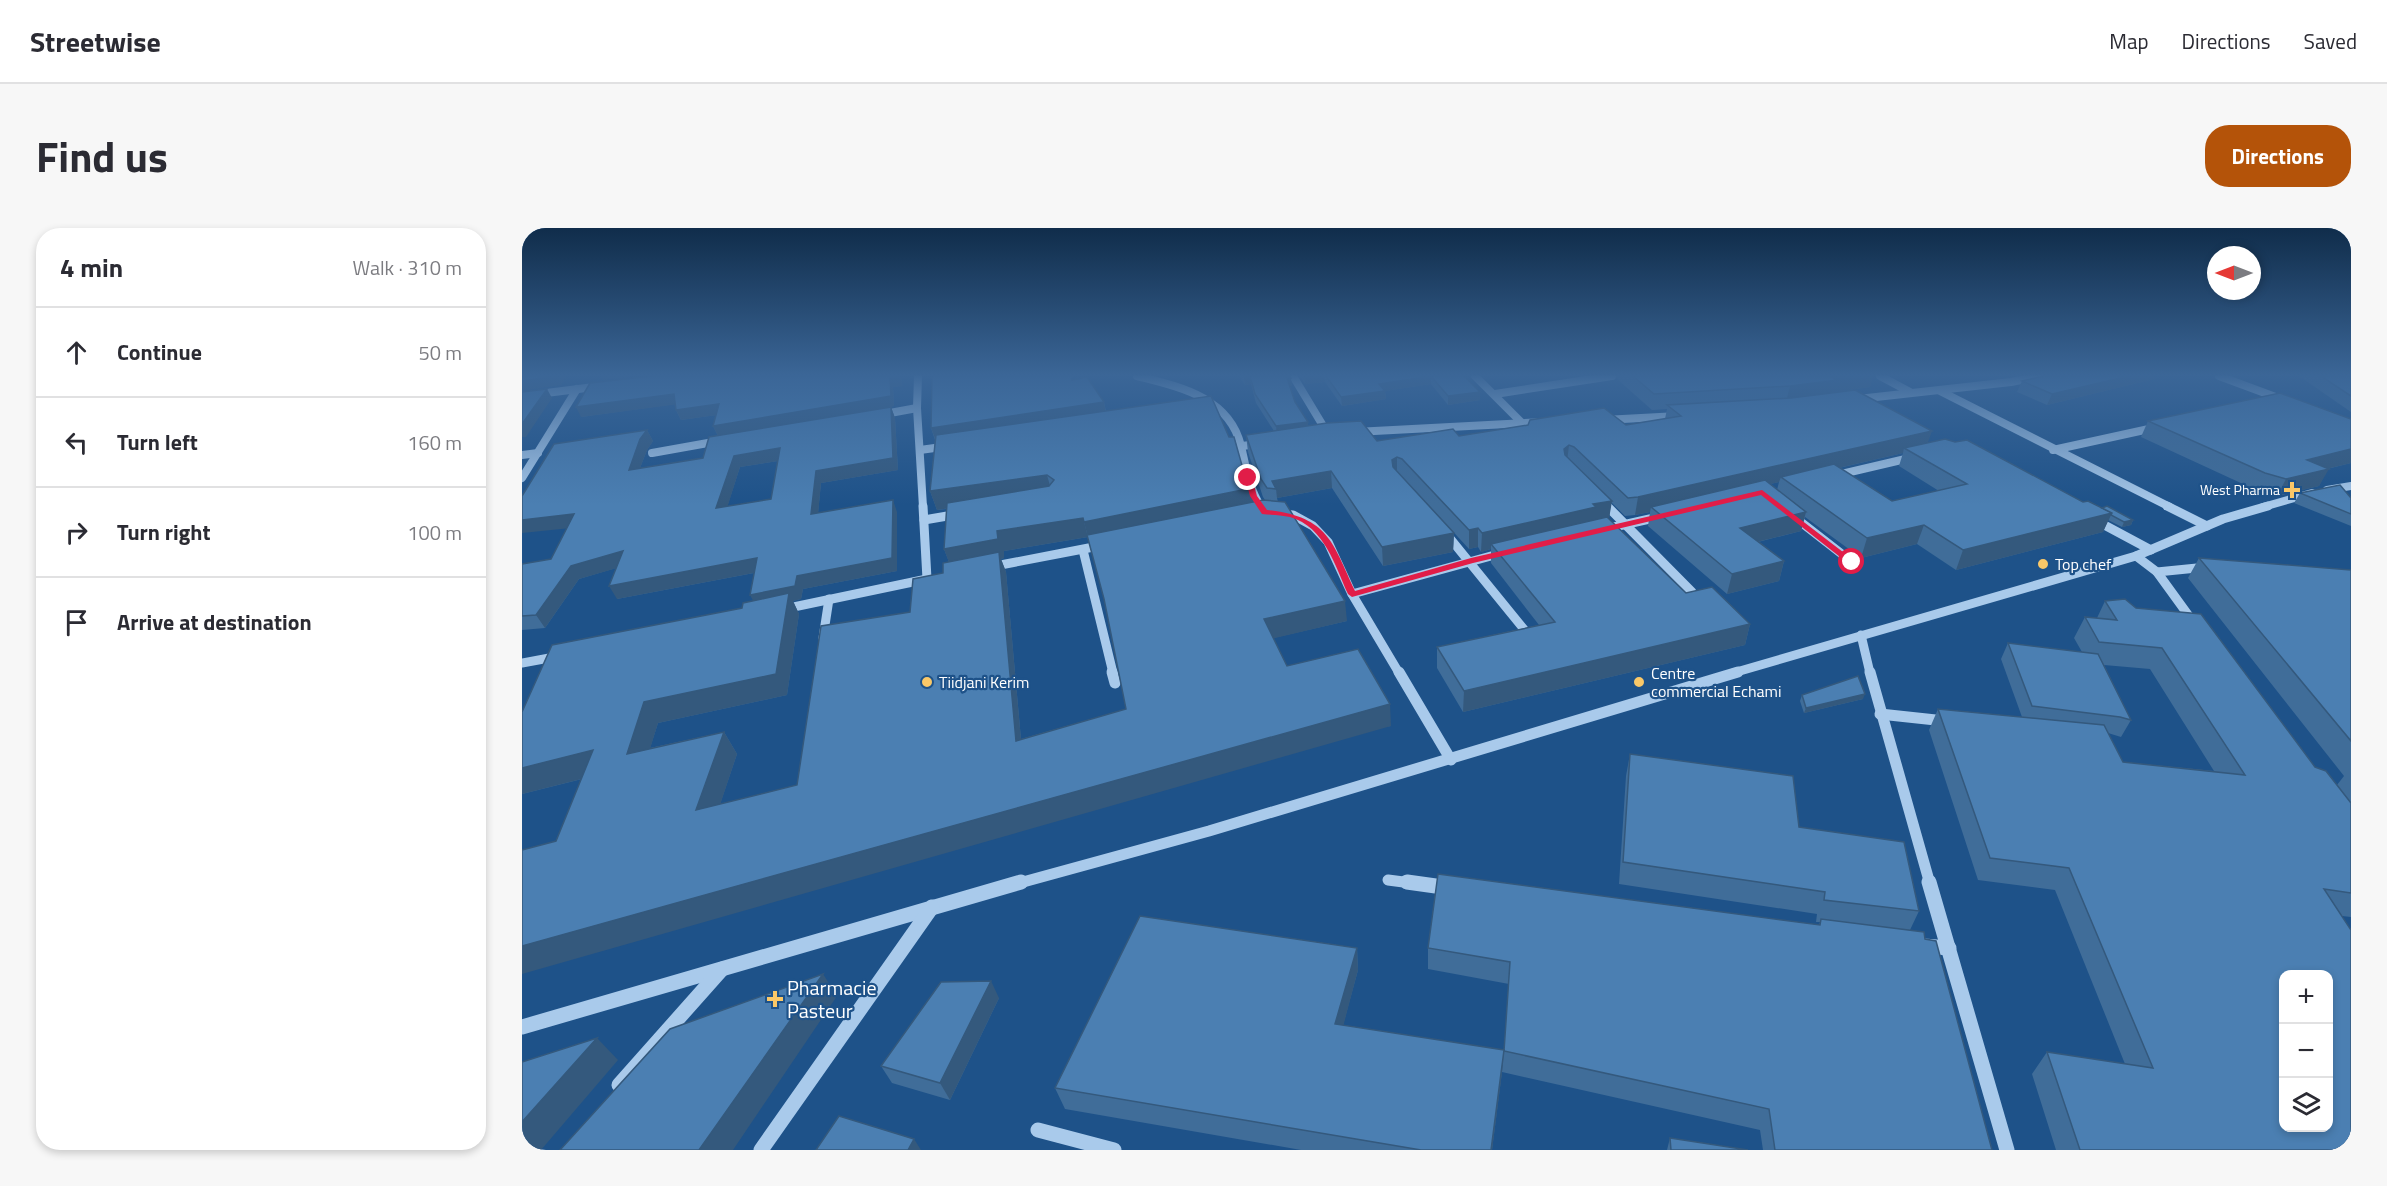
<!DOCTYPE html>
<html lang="en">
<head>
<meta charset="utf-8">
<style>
	body { margin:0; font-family:"Titillium Web",sans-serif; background:#f7f7f7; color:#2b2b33 }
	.controls { position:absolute; right:18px; bottom:18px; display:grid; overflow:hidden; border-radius:12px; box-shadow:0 3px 9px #0003 }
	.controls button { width:54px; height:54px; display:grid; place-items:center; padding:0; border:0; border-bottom:2px solid #e1e1e2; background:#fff; color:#2b2b33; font:30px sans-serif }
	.compass { position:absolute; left:1685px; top:18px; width:54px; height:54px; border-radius:50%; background:#fff; box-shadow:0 3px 9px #0003; rotate:270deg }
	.stop { position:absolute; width:18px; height:18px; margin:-14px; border:4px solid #e11d48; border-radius:50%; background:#fff }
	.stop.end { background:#e11d48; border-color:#fff; box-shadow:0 2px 6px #0008 }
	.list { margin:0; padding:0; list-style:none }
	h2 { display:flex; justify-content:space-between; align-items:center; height:78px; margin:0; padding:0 24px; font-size:26px }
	h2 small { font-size:20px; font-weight:400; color:#7c7c81 }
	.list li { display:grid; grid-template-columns:39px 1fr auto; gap:18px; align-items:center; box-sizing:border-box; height:90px; padding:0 24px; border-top:2px solid #e1e1e2 }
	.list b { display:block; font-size:22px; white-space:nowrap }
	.list em { font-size:20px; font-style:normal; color:#7c7c81 }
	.icon { flex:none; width:33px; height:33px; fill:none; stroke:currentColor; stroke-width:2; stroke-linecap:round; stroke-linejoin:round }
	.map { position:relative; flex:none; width:1829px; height:922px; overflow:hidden; border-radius:24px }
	header { display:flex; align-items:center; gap:36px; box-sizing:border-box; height:84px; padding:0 30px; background:#fff; border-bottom:2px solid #e1e1e2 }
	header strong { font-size:28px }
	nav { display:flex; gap:33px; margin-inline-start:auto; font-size:21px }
	.intro { display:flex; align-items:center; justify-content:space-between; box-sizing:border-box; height:144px; padding:0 36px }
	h1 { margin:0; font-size:42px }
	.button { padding:15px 27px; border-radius:24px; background:#b45309; color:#fff; font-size:21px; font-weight:700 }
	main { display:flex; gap:36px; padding:0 36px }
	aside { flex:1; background:#fff; border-radius:24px; box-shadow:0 3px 9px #0003 }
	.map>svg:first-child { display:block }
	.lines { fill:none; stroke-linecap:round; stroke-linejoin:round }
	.minor-far3 { stroke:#a9caeb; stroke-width:8 }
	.minor-far2 { stroke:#a9caeb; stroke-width:9 }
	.minor-far1 { stroke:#a9caeb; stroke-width:11 }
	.minor { stroke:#a9caeb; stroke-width:15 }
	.wall { fill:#406d99; fill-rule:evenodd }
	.shaded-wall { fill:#34597d }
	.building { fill:#4b7fb2; stroke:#34597d; stroke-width:1.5; fill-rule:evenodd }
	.route { fill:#e11d48 }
	.poi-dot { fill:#fac868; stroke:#1e5289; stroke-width:2 }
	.labels { text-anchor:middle; stroke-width:4.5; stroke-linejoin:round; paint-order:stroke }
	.far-poi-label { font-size:14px; fill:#fff; stroke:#1e5289; text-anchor:end }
	.poi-label { font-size:16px; fill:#fff; stroke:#1e5289; text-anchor:start }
	.near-poi-label { font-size:20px; fill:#fff; stroke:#1e5289; text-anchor:start }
</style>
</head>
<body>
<header>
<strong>Streetwise</strong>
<nav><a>Map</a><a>Directions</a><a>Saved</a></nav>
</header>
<div class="intro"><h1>Find us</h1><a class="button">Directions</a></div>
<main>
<aside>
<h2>4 min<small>Walk · 310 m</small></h2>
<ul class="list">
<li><svg class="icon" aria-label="ahead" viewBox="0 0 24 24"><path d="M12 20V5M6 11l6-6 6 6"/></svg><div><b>Continue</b></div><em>50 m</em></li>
<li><svg class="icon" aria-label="left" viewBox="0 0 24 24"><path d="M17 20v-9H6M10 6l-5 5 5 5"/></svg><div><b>Turn left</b></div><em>160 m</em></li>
<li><svg class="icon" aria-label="right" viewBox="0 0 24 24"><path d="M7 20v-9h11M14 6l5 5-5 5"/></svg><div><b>Turn right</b></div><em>100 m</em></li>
<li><svg class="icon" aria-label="arrive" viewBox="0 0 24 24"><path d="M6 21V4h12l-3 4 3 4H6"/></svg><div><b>Arrive at destination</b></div></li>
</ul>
</aside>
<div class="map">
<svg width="1829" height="922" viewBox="0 0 1829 922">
	<rect width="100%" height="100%" fill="#1e5289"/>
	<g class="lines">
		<g class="minor-far3">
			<polyline points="396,148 395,180 401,279"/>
			<path d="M615,148c43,11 92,21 104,70 5,22 8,42 20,61"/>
			<polyline points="771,148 806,206"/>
			<polyline points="953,148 1000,195"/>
			<polyline points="1358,148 1388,164"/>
			<polyline points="1697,148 1759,171"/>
			<polyline points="1418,163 1648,279"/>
			<polyline points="973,166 1090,148"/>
			<polyline points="0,168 80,158"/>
			<polyline points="1336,171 1489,154 1520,148"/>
			<polyline points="357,187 395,180"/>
			<polyline points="1082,192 1156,188"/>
			<polyline points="833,204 1022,194"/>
			<polyline points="719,218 738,216"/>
			<polyline points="398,222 427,218"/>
			<polyline points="1531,222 1636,199"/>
			<polyline points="130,225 197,213"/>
			<polyline points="0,227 16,225"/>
			<polyline points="1311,248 1392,229"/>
			<polyline points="0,250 55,161"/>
			<polyline points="1805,262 1829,258"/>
			<polyline points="1079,272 1086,279"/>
			<polyline points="1741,279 1790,265"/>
		</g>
		<g class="minor-far2">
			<polyline points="401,278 405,351"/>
			<polyline points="738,278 742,284"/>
			<polyline points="1085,278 1170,364"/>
			<polyline points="1645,278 1685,298"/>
			<polyline points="759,286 771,287 791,298 806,314 830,366 877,445"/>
			<polyline points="1271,288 1330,334"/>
			<polyline points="402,292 437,286"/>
			<polyline points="1573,292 1629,322"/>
			<polyline points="1083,301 1141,288"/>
			<polyline points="922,303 1005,405"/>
			<polyline points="561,322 591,445"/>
			<polyline points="1614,328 1635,344 1672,395"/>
			<polyline points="468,339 582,317"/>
			<polyline points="1635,344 1685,339"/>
			<polyline points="830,366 980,325"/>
			<polyline points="262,381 405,351"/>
			<polyline points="1339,407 1348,445"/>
			<polyline points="301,410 307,371"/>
			<polyline points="0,435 38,428"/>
			<polyline points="1211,445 1614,328 1701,291 1746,278"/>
		</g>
		<g class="minor-far1">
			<polyline points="590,444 593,455"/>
			<polyline points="877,444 929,532"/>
			<polyline points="1348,444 1408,656"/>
			<polyline points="1358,486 1423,493"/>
			<polyline points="866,652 897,656"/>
			<polyline points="494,656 687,603 1216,444"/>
		</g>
		<g class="minor">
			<polyline points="885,654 928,660"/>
			<polyline points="1407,654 1485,922"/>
			<polyline points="1402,718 1427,720"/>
			<polyline points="0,799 499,654"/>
			<polyline points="97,857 200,741"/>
			<polyline points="516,902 592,922"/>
			<polyline points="239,922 410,679"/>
		</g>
	</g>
	<g class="wall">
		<path d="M130,148h249l1,10 -9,1 1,19 -143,24 140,-23 4,11 3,52 -77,13 -3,30 79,-1v59l-94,18 -2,10 -8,2 6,13 -12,81 -129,28 -8,25 74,-16 13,22 -17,50 77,-19 113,-173 33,-39 6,-11 -5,-13 3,-40 -10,1 -7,-19 5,-51 -4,-12 142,-52v4l31,22 2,9 137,58 11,33 11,-2 -2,-3 -15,-45 -2,-17 28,-4 -18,-28 -5,-19 -6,1 -6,-9h51l2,10h-2l5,16 13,24 69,15 249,-16 39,-6 2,-10 -15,1 -35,-31 -1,-3h257l-3,11 -36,5v1l94,50 155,59 19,6 31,12 -2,5 -9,2 -14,-7 -5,12 -147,38 -39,-26 -56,14 -56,-41 -4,14 -43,11 26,19 -5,20 -52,13 -79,-68 2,-14 -15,3 -10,1 -14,-14 -2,17 77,74 64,31 -5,21 -282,67 -26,-44v-21l102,-22 -48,-62v-14l-10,3 -3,-5 -9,2 -68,-74 53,58 -1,19 -70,14 -51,-78 -55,10 1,4 69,119 -74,17 14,28 104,60 -835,115 26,-62 -60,15 220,-186 11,-7 1,-28 -137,26 -1,-31 -37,11 -34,49 -23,2v-66l29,-5 96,-129 6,11 -6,9 -7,18 63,-10 15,-22 -5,-10 3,-11 -35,5 -5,-10 -1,-6 -94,13zM1381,225l-4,13 40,25 -47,10 -53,-33zM256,233l-7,38 -44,8 13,-40zM1257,254l-2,8 -7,-6zM566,309l17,65 21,107 -105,30 -15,-167 -5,-13 3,-1v-7z"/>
		<polygon points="778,148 942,148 958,164 958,172 926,177 909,156 863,163 864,171 820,178 803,154 783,156"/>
		<polygon points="1777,148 1829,148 1829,184"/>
		<polygon points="1632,151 1525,177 1495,164 1500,153"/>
		<polygon points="1626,193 1829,235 1805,241 1797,258 1755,268 1734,262 1619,209"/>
		<polygon points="1778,265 1829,270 1829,298 1772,275"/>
		<path d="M1677,330l152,12v347l-9,-1 9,234h-295l-24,-76 15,-22 78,12 -70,-174 -77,-10 -49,-150 9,-21 84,8 -21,-58 7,-16 74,9 -8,-14 11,-21 12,1 8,-17 232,184 7,-9 -156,-198zM1582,437l46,4 64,102 -91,-9 -15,-29 13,4 10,-17z"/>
		<polygon points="1280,467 1341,471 1282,485 1278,473"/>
		<polygon points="1108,526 1277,599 1397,683 1388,702 1403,711 1470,922 1241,922 1238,902 980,844 970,922 779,922 543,881 533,860 835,720 836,742 821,797 982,822 987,756 906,741 906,720 1297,697 1298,694 1294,694 1295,686 1097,656 1104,548"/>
		<polygon points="477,770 428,872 370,855 359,838"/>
		<polygon points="1148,910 1226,922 1145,922"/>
	</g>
	<g class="shaded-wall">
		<polygon points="34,148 45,148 39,157 0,163 0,153"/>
		<polygon points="79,148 114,148 81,152"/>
		<polygon points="377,148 379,148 380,158 371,159 372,178 196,208 191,198"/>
		<polygon points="722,148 728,148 729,156 723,157"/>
		<polygon points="782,148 802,148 803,154 783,156"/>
		<polygon points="909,148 909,156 863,163 864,171 820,178 819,169 857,156"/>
		<polygon points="1318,148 1351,148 1348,159 1312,164 1311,168 1264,174 1268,158"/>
		<polygon points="1607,148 1634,148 1632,151 1525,177 1530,166"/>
		<polygon points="765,150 769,150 770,158 766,159"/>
		<polygon points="25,161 30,170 4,209 0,209 0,196"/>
		<polygon points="958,164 958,172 926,177 926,168"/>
		<polygon points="152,166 157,176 59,189 54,179"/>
		<polygon points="582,174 584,187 414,213 409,200"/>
		<polygon points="197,176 202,186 159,192 154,182"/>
		<polygon points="369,179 373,190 376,242 299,255 295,298 289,286 294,243"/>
		<polygon points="786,194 787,203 755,207 754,198"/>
		<polygon points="125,202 131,213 125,222 113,253 107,242 118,211"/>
		<polygon points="1410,203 1404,220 1382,220 1381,225 1264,252 1259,249 1257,254 1133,283 1129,279 1128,284 1113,287 1116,269"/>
		<polygon points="1047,217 1045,234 1042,221"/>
		<polygon points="258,220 263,232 218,239 201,293 194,280 212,228"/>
		<polygon points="1829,221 1829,235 1775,248 1785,232"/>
		<polygon points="875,229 875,246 871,250 870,232"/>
		<polygon points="1807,241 1797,258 1755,268 1764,251"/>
		<polygon points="809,243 810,260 755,270 754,261 750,253"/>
		<polygon points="525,247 530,265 415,282 408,263"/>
		<polygon points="730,260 732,279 567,313 562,294"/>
		<polygon points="371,272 375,284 375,343 281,361 279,371 271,373 277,386 265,467 136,495 120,547 105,526 122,474 235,380 228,367 275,348"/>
		<polygon points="1090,273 1087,291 969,316 969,321 959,324 960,305 1071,276"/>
		<polygon points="1284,284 1279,303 1214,319 1218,300"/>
		<polygon points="1590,285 1581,304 1434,342 1441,322"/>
		<polygon points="52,286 59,299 0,305 0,292"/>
		<polygon points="561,290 566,309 482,323 482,330 479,331 484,344 501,534 422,321 475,303"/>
		<polygon points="1611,292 1609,297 1600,299 1602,294"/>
		<polygon points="1402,297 1395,316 1339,330 1345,310"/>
		<polygon points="956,300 956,319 947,321 947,302"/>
		<polygon points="932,305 931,324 861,338 860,319"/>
		<polygon points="101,323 109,336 57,351 23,400 14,387 49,338"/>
		<polygon points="235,330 242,343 95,371 87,358"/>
		<polygon points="1262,333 1257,353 1205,366 1210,346"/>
		<polygon points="823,373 825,393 745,412 742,391"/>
		<polygon points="1228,396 1223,417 941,484 942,463"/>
		<polygon points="1343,466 1341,471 1282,485 1284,480"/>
		<polygon points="868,476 869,498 0,746 0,718"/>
		<polygon points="202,504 215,526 189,604 174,582"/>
		<polygon points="71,522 87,544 0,566 0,540"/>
		<polygon points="835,720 836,742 816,818 813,796"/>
		<polygon points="301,746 315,768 211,922 177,922"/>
		<polygon points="469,753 477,770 428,872 418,855"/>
		<polygon points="75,810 96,832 19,922 0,922 0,894"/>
		<polygon points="982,822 980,844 970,922 969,922"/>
		<polygon points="392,911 399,922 386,922"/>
	</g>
	<g class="building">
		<polygon points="0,148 34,148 0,153"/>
		<polygon points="130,148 377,148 377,149 368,150 369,168 191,198 197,176 154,182 152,166 54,179 68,155"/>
		<polygon points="410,148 550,148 550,152 565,149 582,174 409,200"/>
		<polygon points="721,148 768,148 769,150 765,150 773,174 786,194 754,198 733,166 728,148"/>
		<polygon points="804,148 942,148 958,164 926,168 909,148 857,156 863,163 819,169"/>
		<polygon points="1111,148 1318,148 1309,149 1315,152 1268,158 1132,166"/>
		<polygon points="1522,148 1607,148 1530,166 1500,153"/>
		<polygon points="1799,148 1829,148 1829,168"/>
		<polygon points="25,161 0,196 0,164"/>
		<polygon points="1333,162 1410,203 1116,269 1106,270 1052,219 1047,217 1042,221 1043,227 1090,273 1071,276 1074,279 960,305 956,300 947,302 880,231 875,229 870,232 871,239 932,305 860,319 809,243 750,253 754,261 745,260 739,251 724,207 805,195 839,193 855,213 931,201 937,208 1006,197 1008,192 1082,180 1104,197 1159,188 1145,177 1269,170"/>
		<polygon points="1758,165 1829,191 1829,221 1785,232 1807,241 1764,251 1743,245 1626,193"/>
		<polygon points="689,168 707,209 712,209 721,241 730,260 562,294 561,290 475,303 476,311 422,321 425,275 527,258 532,252 525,247 408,263 414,207"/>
		<path d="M369,179l2,51 -77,13 -5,43 82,-14 -1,58 -95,18 -2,10 -45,9 7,-37 -148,28 14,-35 -52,15 -35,49 -14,1v-52l29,-5 23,-45 -52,6v-24l32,-52 93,-14 -7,9 -11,31 74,-12 6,-21zM258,220l-9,51 -55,9 18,-52z"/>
		<polygon points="1423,211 1433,214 1445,212 1561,274 1566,273 1590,285 1441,322 1402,297 1345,310 1259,249 1312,236 1370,273 1445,256 1382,220"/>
		<polygon points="1243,252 1284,284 1218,300 1262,333 1210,346 1129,279"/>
		<polygon points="1818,257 1829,270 1829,286 1778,265"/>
		<polygon points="741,272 763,274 823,373 742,391 765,438 836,421 868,476 0,718 0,622 34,613 71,522 0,540 0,484 30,417 220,380 221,375 267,365 254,446 122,474 105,526 202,504 174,582 275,557 299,398 388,384 391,351 421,345 421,335 477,324 494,513 604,481 582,371 565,307"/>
		<polygon points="1585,278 1611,292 1602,294 1589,287 1590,285 1580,280"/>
		<polygon points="1085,289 1164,365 1190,359 1228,396 942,463 915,419 1033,394 969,316"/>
		<polygon points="1677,330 1829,342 1829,513"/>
		<path d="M1603,371l11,9 65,6 114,153 11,4 25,32v90l-27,-4 27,41v220h-271l-33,-98 106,16 -84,-200 -79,-10 -52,-149 166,16 19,37 122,13 -83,-127 -63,-6 -14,-25 32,3 -12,-19zM1761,747h45v153h-45z"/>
		<polygon points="1486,415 1576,426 1609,492 1598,489 1510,478"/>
		<polygon points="1336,448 1343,466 1284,480 1280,467"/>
		<polygon points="1108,526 1271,548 1277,599 1382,614 1397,683 1302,672 1303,664 1101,634"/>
		<polygon points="916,646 1298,697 1299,691 1402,704 1403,711 1414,713 1470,922 1253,922 1247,881 982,823 988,734 906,720"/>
		<polygon points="618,688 835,720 813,796 982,822 969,922 899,922 533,860"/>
		<polygon points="301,746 177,922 38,922 148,801"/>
		<polygon points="469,753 418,855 359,838 419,754"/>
		<polygon points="75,810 0,894 0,834"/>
		<polygon points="317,888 392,911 386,922 294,922"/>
		<polygon points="1148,910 1226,922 1149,922"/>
	</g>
	<linearGradient id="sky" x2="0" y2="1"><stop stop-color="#102d4b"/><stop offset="0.53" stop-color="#3b6697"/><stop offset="1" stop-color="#3b6697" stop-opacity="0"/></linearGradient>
	<rect width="1829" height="277" fill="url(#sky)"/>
	<path class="route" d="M726,248l4,2 5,18 10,14c61,7 65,31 88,81l116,-33 291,-68 94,72 -7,2 -88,-69 -288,68 -121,34 -4,-3c-13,-28 -23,-67 -58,-77 -9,-2 -19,-2 -28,-3l-12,-18 -5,-18z"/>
	<g class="poi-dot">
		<path d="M1767 253h6v6h6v6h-6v6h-6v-6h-6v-6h6z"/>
		<circle cx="1521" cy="336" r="6"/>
		<circle cx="405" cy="454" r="6"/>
		<circle cx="1117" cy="454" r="6"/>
		<path d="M250 762h6v6h6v6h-6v6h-6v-6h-6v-6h6z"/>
	</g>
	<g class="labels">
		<g class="far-poi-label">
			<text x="1758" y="267">West Pharma</text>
		</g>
		<g class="poi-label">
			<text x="1533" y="342">Top chef</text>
			<text x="1129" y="451">Centre<tspan x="1129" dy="18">commercial Echami</tspan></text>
			<text x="417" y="460">Tiidjani Kerim</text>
		</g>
		<g class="near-poi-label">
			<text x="265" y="767">Pharmacie<tspan x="265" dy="23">Pasteur</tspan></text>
		</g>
	</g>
</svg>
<div class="controls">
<button>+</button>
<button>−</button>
<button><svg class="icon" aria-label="layers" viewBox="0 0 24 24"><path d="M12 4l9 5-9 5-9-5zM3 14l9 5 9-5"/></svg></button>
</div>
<svg class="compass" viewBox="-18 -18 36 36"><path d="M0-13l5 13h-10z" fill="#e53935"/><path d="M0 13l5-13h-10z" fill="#7c7c81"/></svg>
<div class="stop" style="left:1330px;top:334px"></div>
<div class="stop end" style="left:726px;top:250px"></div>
</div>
</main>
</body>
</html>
